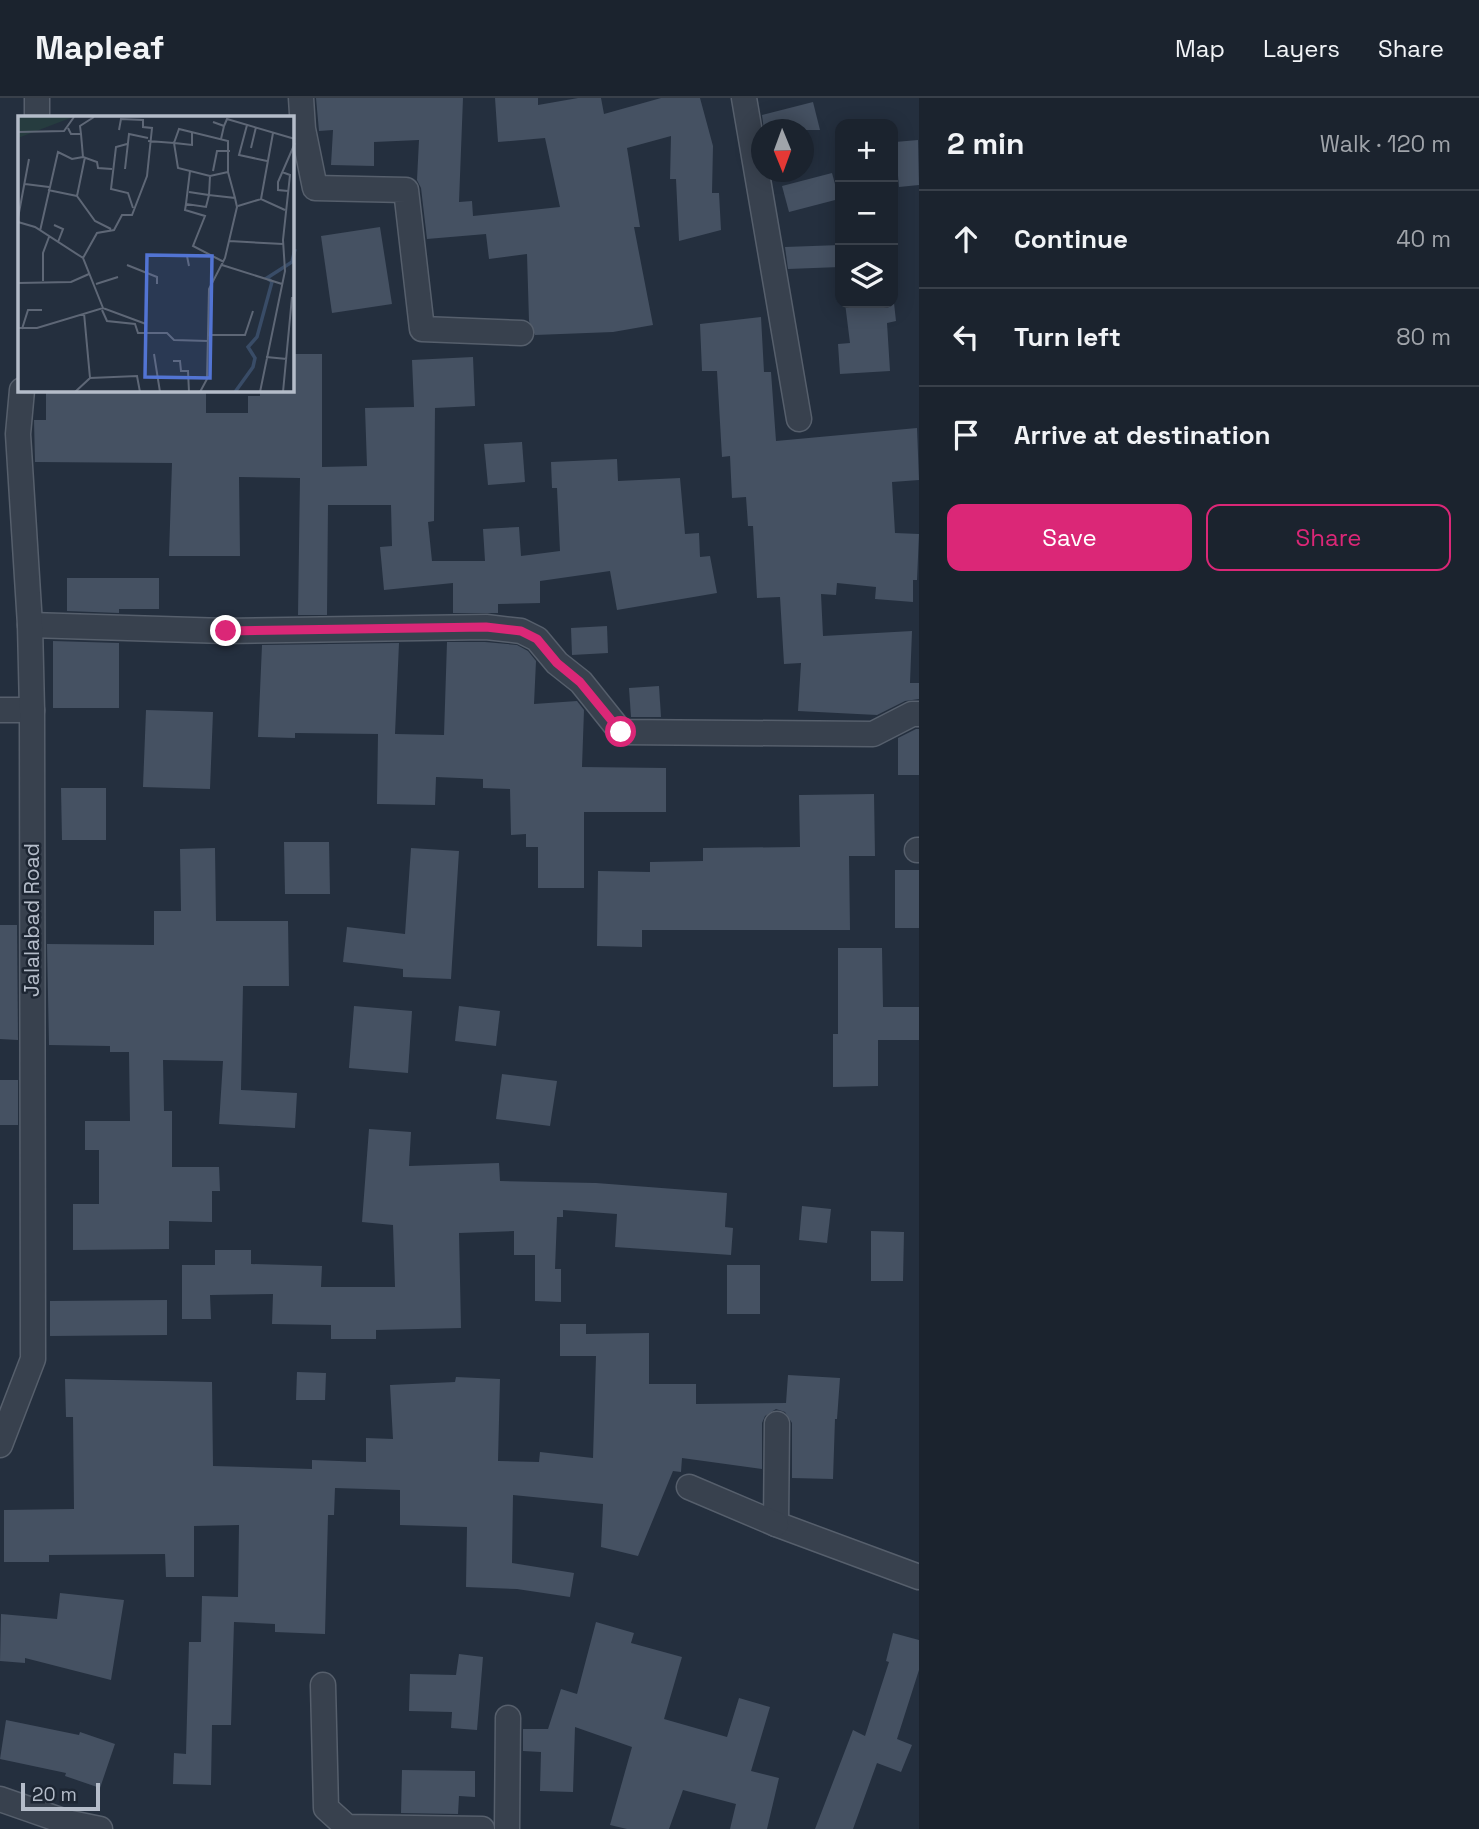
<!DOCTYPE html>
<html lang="en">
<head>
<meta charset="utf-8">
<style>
	body { margin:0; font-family:"Space Grotesk",sans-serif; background:#242b36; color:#f1f3f6 }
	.controls { position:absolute; right:21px; top:21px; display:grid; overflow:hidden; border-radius:14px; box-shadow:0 4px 18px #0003 }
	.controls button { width:63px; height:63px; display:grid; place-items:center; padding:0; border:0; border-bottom:2px solid #39404a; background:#1b232e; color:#f1f3f6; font:35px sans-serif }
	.compass { position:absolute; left:751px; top:21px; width:63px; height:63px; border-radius:50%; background:#1b232e; box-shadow:0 4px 18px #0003; rotate:179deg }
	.scale { position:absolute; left:21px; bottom:18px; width:79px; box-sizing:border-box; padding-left:7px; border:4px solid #b4bcc9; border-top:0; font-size:19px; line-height:24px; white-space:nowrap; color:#b4bcc9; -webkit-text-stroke:5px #1d2633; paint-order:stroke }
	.stop { position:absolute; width:21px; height:21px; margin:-16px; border:5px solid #db2777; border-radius:50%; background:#fff }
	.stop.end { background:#db2777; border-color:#fff; box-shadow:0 2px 7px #0008 }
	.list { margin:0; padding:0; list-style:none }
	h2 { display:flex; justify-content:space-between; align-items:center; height:91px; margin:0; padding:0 28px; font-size:30px }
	h2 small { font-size:23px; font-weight:400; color:#a0a4aa }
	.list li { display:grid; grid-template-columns:46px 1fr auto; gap:21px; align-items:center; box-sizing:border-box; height:98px; padding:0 28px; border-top:2px solid #39404a }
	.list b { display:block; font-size:26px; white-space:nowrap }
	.list em { font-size:23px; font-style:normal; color:#a0a4aa }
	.actions { display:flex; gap:14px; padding:21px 28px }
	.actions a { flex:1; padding:16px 0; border:2px solid #db2777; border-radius:14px; text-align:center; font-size:24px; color:#db2777 }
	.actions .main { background:#db2777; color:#fff }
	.icon { flex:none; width:38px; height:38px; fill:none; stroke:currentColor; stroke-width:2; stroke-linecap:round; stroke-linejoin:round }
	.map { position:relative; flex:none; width:919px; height:1731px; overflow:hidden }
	header { display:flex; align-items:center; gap:42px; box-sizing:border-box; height:98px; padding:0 35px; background:#1b232e; border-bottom:2px solid #39404a }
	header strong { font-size:33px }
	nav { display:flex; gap:38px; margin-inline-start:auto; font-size:24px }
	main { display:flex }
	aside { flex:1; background:#1b232e }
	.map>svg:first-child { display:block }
	.building { fill:#455162 }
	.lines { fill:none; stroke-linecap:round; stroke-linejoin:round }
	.minor-casing { stroke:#565f6c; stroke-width:27 }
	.minor { stroke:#38414e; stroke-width:24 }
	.route { stroke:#db2777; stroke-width:9 }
	.labels { text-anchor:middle; stroke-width:5; stroke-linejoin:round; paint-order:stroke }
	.street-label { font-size:21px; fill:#b4bcc9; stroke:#1d2633 }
	.inset-river { fill:none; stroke:#394c67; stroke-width:3.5 }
	.inset-road { fill:none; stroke:#5e6776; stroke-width:2 }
	.view { fill:#5274d3; fill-opacity:0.15; stroke:#5274d3; stroke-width:3.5 }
	.inset-edge { fill:none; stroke:#b4bcc9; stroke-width:3.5 }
</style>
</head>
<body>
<header>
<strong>Mapleaf</strong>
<nav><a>Map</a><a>Layers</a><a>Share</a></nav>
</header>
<main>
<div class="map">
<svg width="919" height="1731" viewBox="0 0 919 1731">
	<rect width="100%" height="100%" fill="#242f3e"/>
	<g class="building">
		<polygon points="316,0 463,0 459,104 472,103 473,118 560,109 545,40 498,44 495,0 538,0 538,7 578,0 601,0 604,16 661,0 700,0 713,48 712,95 719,95 721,132 679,143 676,81 670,81 671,38 627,50 640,129 634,129 653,227 613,234 535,237 529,223 527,156 489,161 486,136 427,141 421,90 417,82 419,42 374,44 374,68 331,67 333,32 319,33"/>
		<polygon points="813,4 820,32 764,32 762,17"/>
		<polygon points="918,42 919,87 899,89 895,44"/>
		<polygon points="832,75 839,101 789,114 782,88"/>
		<polygon points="380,129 392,206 332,215 321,138"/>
		<polygon points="840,147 840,169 788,171 785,149"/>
		<polygon points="845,205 894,205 896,223 887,225 890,273 840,276 838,246 850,245"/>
		<polygon points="761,219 764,274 771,274 776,343 917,330 919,382 892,384 895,435 919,436 917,482 913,482 913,504 875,501 876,489 837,485 836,497 821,496 823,538 912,533 910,585 919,585 919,601 905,603 877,617 798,613 801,565 784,566 780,499 757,500 753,428 748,428 746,399 732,400 730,358 722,359 717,273 702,273 700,226"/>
		<polygon points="292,256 322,256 322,369 367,368 365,310 414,309 412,262 473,259 475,308 435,310 434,423 428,424 432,463 485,463 483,431 519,429 521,458 560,453 557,390 552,390 551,364 617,361 618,383 680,380 685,436 699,435 700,459 710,458 717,495 617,512 610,473 540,483 540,505 498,506 498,515 453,515 453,485 384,492 380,449 392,448 391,407 328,407 327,517 298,517 300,380 239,379 240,458 169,458 172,365 35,364 34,322 46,322 46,292 206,292 206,315 248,315 248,298 260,298 260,292 292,292"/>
		<polygon points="522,344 525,384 488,387 484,346"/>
		<polygon points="67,480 159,480 159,511 119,511 119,515 67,513"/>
		<polygon points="607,528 608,555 572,557 571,530"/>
		<polygon points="53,543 119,545 119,610 53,610"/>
		<polygon points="447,544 485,544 517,547 528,553 536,563 534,606 577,603 584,612 582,669 666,670 666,714 584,714 584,790 538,790 538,749 526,749 526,736 511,737 510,691 483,690 483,681 436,679 435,707 377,706 378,636 295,635 295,640 258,639 262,547 399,545 395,636 444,637"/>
		<polygon points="659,588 661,619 631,619 629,590"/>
		<polygon points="146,612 213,614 210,691 143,689"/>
		<polygon points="916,631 919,631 919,677 898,677 898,640"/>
		<polygon points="61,690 106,690 106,742 62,742"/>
		<polygon points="874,696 875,758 849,758 850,832 642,832 642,849 597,848 598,773 650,774 650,764 703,763 703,750 800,749 799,697"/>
		<polygon points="284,744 329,744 330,796 285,796"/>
		<polygon points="215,750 216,823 288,823 289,888 243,888 241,992 297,995 295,1030 219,1026 223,963 163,962 164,1013 172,1013 172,1069 219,1069 220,1093 212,1093 212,1124 169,1123 169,1151 73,1152 73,1106 99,1106 99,1052 85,1052 85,1023 130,1023 129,954 110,954 110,948 49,947 47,846 154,847 154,813 181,813 180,751"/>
		<polygon points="411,750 459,753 451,881 403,879 403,871 343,864 347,829 405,836"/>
		<rect x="895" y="772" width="24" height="58"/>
		<polygon points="0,827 17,827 18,942 0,941"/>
		<polygon points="838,850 882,850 883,909 919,909 919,942 878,942 878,988 833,989 833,936 838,936"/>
		<polygon points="354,908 412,913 408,975 349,970"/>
		<polygon points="459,908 500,913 496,948 455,943"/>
		<polygon points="502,976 557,983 550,1028 496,1021"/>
		<rect x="0" y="982" width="18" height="45"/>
		<polygon points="369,1031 411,1034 409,1068 499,1065 500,1083 596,1085 727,1095 725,1129 733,1130 731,1157 615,1149 617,1116 563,1112 563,1119 557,1119 555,1171 561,1171 561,1204 535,1203 535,1157 514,1157 514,1133 459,1135 461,1230 376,1232 376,1241 331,1241 331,1227 272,1226 273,1196 210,1197 211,1221 182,1221 182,1167 215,1167 215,1152 251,1152 251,1166 322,1168 321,1189 395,1189 393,1127 362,1124"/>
		<polygon points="802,1108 831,1111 827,1145 799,1142"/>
		<polygon points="871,1133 904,1134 903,1183 871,1183"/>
		<rect x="727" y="1167" width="33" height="49"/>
		<polygon points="167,1202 167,1237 50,1238 50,1203"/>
		<polygon points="560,1226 586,1226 586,1236 649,1235 649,1286 696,1286 696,1306 786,1305 788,1277 840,1280 837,1321 835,1321 833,1381 792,1380 792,1325 785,1314 776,1311 765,1318 762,1325 762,1371 682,1360 681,1374 673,1373 638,1458 601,1449 603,1406 513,1397 512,1465 574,1475 570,1499 517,1491 466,1489 467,1429 400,1427 400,1392 335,1390 334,1417 328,1417 325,1536 275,1534 275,1526 234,1524 231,1627 212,1627 211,1687 173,1686 174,1655 186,1656 189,1544 201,1544 202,1498 238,1499 239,1427 194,1428 194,1479 166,1479 165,1456 49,1457 49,1464 4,1464 4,1412 74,1411 73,1319 66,1319 65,1281 212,1284 213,1368 312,1371 312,1362 366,1364 366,1340 393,1341 390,1287 455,1284 456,1279 500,1281 498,1363 539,1364 540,1354 593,1360 596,1258 560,1258"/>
		<polygon points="297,1274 326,1275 325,1302 296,1302"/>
		<polygon points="60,1495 124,1502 111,1582 25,1560 25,1565 0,1563 1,1516 57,1521"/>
		<polygon points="596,1524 634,1535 631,1545 682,1559 664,1621 727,1639 739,1600 770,1609 751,1673 779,1680 767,1731 730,1731 736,1706 683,1692 669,1731 627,1731 610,1727 632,1649 575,1629 573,1694 540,1693 541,1654 523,1653 523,1631 548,1631 561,1591 577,1596"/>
		<polygon points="893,1535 919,1542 919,1572 897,1641 912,1647 901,1674 877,1665 853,1731 815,1731 853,1632 865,1638 889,1564 886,1563"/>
		<polygon points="459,1556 483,1559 477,1632 451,1630 452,1614 409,1613 410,1576 456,1577"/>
		<polygon points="6,1622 79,1637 80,1634 115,1646 100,1690 65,1678 66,1675 0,1661"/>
		<polygon points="402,1672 475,1673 475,1699 459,1698 458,1716 401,1715"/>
	</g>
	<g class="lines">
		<g class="minor-casing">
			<g id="minor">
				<polyline points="37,0 37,19"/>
				<polyline points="301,0 303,31 315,90 406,92 422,231 521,235"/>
				<polyline points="744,0 799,321"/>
				<polyline points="30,527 226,533 486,529 521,533 537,541 557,565 581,584 621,634 873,636 912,616 919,616"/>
				<polyline points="0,612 32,612"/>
				<polyline points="917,752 919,752"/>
				<polyline points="777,1326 776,1426 919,1479"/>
				<polyline points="0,1347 33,1261 32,612 30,527 18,336 22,292"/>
				<polyline points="689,1389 776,1426"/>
				<polyline points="323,1587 326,1710 347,1729 482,1731"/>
				<polyline points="0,1701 66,1724 100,1731"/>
				<polyline points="507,1731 508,1620"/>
			</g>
		</g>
		<use href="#minor" class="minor"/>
	</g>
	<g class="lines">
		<polyline class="route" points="226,533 486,529 521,533 537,541 557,565 580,584 621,634"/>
	</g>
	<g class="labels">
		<g class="street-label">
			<text transform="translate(32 822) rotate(-90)" y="7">Jalalabad Road</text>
		</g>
	</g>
	<g transform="translate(18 18)">
		<rect width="276" height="276" fill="#242f3e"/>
		<path d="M0,1h55l-55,21z" fill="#263c3f"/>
		<path class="inset-river" d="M217,276l18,-25 2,-9 -7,-11 9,-10 15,-55 -5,-4 25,-16 3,-13"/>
		<path class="inset-road" d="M195,6l11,4 -3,13M229,9l-8,30 28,6M206,10l3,-7 68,20M50,12l3,6h10l2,23 14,5 1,6 14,1M0,16l46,-1 10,-14M174,17v12l-18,-2 4,25 32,8 18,-4M63,18l-1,-8 14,-9M130,25l26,2 5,-14 49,12v31l7,26M109,28l-11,3 -5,42 17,4 5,15M233,32l5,-21M67,41l-8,39 18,25 16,8M107,53l4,-35 19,4M172,55l-4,33 20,3 3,-12 26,3 2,9 -12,51 -16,31 -2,90 -7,13M195,55l4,-20h13M7,68l24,3M30,74l29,6M270,75l-10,-1v-8l17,-39M171,76l20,3 1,-19M243,83l12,-66M168,88l-1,6 20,6 -12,30 31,16M220,90l23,-7 24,11M0,102l11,-59M0,106l17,5 48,31 20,50M36,109l9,4 -5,13M22,115l18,-79 14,7 11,-2M211,125l54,3M158,139l11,1 2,10M65,142l14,-25 17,-3 8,-15h10l15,-39 5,-48 -9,-1v-7l-22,-1 -2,11M109,149l30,12v7M204,149l60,19M25,165v-28l6,-16M0,167l53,-1 18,-8M78,168l22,-7M84,194l5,11 28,3 3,9h29l7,7 34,1M0,212h19l66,-20 43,16M4,213l6,-19h14M190,219h37l8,-24M136,238l6,38M248,241l21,2M155,245h7l1,10h7l1,21M72,262l47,-2 3,16M57,276l15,-14 -6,-65M242,276l25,-121 -2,-31 7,-65 -8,-3M265,276l9,-95"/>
		<path class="view" d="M129,139l65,1 -2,122 -65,-1z"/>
		<rect width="276" height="276" class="inset-edge"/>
	</g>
</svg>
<div class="controls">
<button>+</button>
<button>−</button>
<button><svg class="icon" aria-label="layers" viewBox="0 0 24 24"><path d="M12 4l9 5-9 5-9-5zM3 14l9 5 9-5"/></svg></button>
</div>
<svg class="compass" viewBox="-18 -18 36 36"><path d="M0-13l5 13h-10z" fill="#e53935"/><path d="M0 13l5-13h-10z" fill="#a0a4aa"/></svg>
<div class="scale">20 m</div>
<div class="stop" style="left:621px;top:634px"></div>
<div class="stop end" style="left:226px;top:533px"></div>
</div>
<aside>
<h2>2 min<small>Walk · 120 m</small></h2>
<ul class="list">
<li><svg class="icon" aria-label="ahead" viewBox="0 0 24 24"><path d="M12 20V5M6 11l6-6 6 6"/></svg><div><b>Continue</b></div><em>40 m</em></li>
<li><svg class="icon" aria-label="left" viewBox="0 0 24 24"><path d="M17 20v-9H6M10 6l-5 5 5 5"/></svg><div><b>Turn left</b></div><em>80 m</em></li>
<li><svg class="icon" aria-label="arrive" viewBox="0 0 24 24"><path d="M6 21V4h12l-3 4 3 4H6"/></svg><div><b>Arrive at destination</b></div></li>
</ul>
<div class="actions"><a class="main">Save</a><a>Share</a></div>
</aside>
</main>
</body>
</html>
